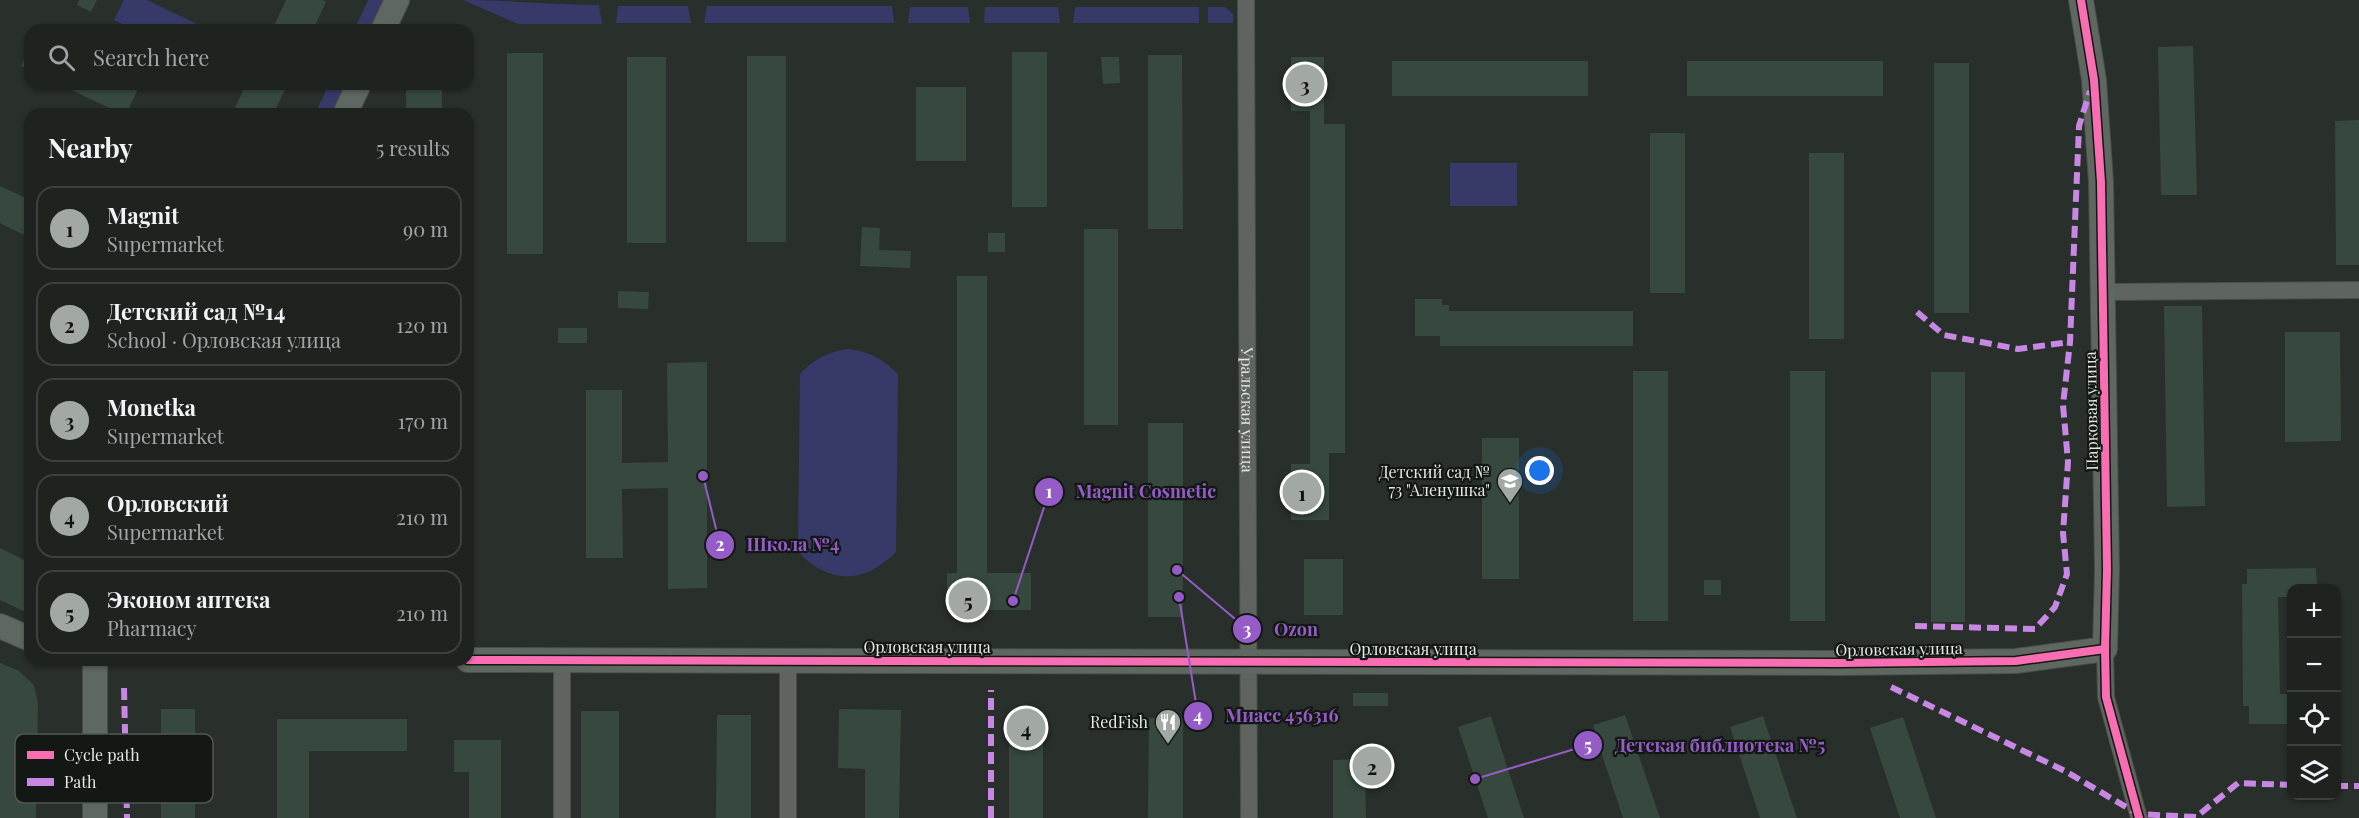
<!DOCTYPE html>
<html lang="en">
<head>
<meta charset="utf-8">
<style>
	body { margin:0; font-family:"Playfair Display",serif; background:#2c2f2d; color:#f1f3f6 }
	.controls { position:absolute; right:18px; bottom:18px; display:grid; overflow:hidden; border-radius:12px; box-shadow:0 2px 4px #0004 }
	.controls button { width:54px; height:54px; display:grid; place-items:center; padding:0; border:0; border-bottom:2px solid #3c403e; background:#1f2320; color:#f1f3f6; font:30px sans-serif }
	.you { position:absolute; left:1540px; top:471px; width:21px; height:21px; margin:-15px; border:4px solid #fff; border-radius:50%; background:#1a73e8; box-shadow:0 0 0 9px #1a73e833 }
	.badge { display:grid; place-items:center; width:39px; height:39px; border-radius:50%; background:#a2a9a4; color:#111; font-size:20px; font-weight:700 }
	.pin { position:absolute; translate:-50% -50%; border:3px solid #fff; box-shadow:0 2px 6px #0006 }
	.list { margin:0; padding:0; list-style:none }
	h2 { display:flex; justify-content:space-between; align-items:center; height:78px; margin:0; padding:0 24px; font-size:26px }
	h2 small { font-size:20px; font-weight:400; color:#a1a4a5 }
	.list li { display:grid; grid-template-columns:39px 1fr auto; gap:18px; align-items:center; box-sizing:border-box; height:84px; margin:0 12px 12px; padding:0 12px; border:2px solid #3c403e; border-radius:18px }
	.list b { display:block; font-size:22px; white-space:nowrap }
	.list p { margin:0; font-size:20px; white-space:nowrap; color:#a1a4a5 }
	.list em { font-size:20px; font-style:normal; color:#a1a4a5 }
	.icon { flex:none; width:33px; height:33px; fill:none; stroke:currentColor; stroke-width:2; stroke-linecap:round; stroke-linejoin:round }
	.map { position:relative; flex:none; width:2359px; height:818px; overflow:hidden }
	.search { position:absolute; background:#1f2320; box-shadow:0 2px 4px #0004; left:24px; top:24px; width:450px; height:66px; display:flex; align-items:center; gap:15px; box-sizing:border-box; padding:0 21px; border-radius:18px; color:#a1a4a5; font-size:22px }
	.panel { position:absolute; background:#1f2320; box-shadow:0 2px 4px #0004; left:24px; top:108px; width:450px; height:558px; border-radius:18px }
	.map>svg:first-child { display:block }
	.green { fill:#373969 }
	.building { fill:#37493f }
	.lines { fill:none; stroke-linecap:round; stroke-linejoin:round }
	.street-casing { stroke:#484d4a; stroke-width:18 }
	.secondary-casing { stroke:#484d4a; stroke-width:26 }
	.street { stroke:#5f6461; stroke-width:16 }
	.secondary { stroke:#5f6761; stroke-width:24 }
	.quiet { stroke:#c787e3; stroke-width:6; stroke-dasharray:12 6; stroke-linecap:butt }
	.cycleway-casing { stroke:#131814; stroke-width:11 }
	.cycleway { stroke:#f96db3; stroke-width:8 }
	.labels { text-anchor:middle; stroke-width:4.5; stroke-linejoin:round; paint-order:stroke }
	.street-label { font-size:16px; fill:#e3eae5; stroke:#131814 }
	.poi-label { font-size:16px; fill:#e3eae5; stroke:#131814; text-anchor:end }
	.key { fill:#131814; stroke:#515753; stroke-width:1.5 }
	.key-label { font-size:16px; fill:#e3eae5 }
	.leader { fill:none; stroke:#955cc8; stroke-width:2 }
	.callout-dot { fill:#955cc8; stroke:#131814; stroke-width:2 }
	.mark-label { font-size:18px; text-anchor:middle; font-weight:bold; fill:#fff }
	.callout-label { font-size:18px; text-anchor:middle; font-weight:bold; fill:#955cc8; stroke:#131814; stroke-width:4.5; stroke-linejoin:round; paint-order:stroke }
</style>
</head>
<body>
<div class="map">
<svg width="2359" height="818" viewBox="0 0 2359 818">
	<rect width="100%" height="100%" fill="#292f2b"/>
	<g class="green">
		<polygon points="124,0 147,0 201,26 199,30 135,30 114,20"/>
		<polygon points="368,0 387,0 373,30 354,30"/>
		<path d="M463,0c45,0 90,5 136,5l3,19h-84z"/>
		<polygon points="618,6 688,6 691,23 616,23"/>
		<polygon points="707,6 892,6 894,23 704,23"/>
		<polygon points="910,7 968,7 970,23 908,23"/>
		<polygon points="985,7 1058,7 1060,23 984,23"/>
		<polygon points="1075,7 1199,7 1199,23 1073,23"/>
		<polygon points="1208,7 1225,7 1233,14 1233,23 1208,23"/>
		<polygon points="329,84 348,84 334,114 315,114"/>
		<rect x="1450" y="163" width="67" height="43"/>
		<path d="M849,349c21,3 34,10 49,25l-2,178c-32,32 -66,33 -98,0l2,-178c15,-16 28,-22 49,-25z"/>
	</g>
	<g class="building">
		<polygon points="79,0 97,0 91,12 77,5"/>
		<polygon points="286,0 323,0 326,2 313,30 272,30"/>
		<polygon points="2193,46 2197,195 2161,195 2158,47"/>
		<polygon points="30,47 30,70 21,66"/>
		<rect x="1012" y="52" width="35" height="155"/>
		<rect x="507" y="53" width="36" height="201"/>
		<polygon points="1148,55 1182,55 1183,229 1148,229"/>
		<rect x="747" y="56" width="39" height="186"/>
		<rect x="627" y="57" width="39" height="186"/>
		<polygon points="1101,57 1119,57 1120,83 1103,84"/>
		<polygon points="1291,57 1324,57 1324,124 1345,124 1345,453 1329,453 1329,520 1291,520 1291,464 1310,464 1310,111 1291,111"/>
		<rect x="1392" y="61" width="196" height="35"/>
		<rect x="1687" y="61" width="196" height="35"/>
		<rect x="1934" y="63" width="35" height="250"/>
		<polygon points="59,84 138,84 140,85 126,114 122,114"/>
		<polygon points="246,84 288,84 273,114 232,114"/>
		<rect x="406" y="84" width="36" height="30"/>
		<rect x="916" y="87" width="50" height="74"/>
		<polygon points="2359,120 2359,265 2336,265 2335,121"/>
		<rect x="1650" y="133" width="35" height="160"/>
		<rect x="1809" y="153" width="35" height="186"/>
		<polygon points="0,186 30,200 30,238 0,223"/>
		<polygon points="862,227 880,228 879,250 911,251 910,268 860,266"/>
		<rect x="1084" y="229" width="34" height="196"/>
		<rect x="988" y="233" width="17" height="19"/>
		<polygon points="957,276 987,276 987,573 1031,573 1031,610 947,610 947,573 957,573"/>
		<polygon points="618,291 649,292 648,309 618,308"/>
		<polygon points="1415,299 1442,299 1442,305 1449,305 1449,311 1633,311 1633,346 1440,346 1440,336 1415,336"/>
		<polygon points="2164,306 2202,306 2205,506 2167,507"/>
		<rect x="558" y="328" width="29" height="15"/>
		<polygon points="2285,332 2340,332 2341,441 2285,442"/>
		<polygon points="707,362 707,588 668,589 668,488 622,489 623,558 586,558 586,390 622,390 622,463 668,462 667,363"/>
		<rect x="1633" y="371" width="35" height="250"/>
		<rect x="1790" y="371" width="35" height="250"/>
		<rect x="1931" y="372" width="34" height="250"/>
		<rect x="1148" y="423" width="35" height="194"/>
		<rect x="1482" y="438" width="37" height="141"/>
		<rect x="468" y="526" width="2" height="56"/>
		<polygon points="0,548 30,563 30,614 0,600"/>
		<rect x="1304" y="559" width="39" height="56"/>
		<polygon points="2316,568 2317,588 2292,588 2292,597 2278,597 2280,694 2292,694 2292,724 2249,724 2249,706 2243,706 2242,584 2247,584 2247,569"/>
		<rect x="1704" y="580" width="17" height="15"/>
		<polygon points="0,663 19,671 34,685 38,703 36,818 0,818"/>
		<rect x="1353" y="693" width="35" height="13"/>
		<rect x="161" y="709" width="34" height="109"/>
		<polygon points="839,709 901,710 899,818 865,818 865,769 838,768"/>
		<rect x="581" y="711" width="38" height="107"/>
		<polygon points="717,715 751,715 751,818 716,818"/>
		<polygon points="1625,715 1660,818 1623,818 1600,749 1593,725"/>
		<polygon points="1491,716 1498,739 1524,818 1488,818 1458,727"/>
		<polygon points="1763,716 1797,818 1760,818 1730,727"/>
		<rect x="1009" y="717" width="34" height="101"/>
		<polygon points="1903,717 1936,818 1900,818 1870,728"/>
		<polygon points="1149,718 1183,718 1183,818 1148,818"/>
		<polygon points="277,719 407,719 407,751 309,751 309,818 277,818"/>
		<polygon points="454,740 501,740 501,818 469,818 469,772 454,772"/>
		<polygon points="1365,759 1366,818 1333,818 1333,760"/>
	</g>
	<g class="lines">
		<g class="street-casing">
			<g id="street">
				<path id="s1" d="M1246,0l3,818"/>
				<polyline points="2103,292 2359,290"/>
				<polyline points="2105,649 2106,697 2139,818"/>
				<polyline points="788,661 788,818"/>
				<polyline points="562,818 562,660"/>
			</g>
		</g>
		<g class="secondary-casing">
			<g id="secondary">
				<polyline points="383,30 397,0"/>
				<polyline points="345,114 359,84"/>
				<polyline points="0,626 30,639"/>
				<polyline points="468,660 1840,663 2016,661 2105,649 2107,570 2101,182 2094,80 2081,0"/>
				<polyline points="95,818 95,660"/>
			</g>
		</g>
		<use href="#street" class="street"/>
		<use href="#secondary" class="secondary"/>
		<g class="quiet">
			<polyline points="1917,312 1944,335 2018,349 2070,342"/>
			<polyline points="1915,626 2035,629 2055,607 2067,574 2063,533 2068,462 2063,405 2070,342 2079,126 2090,91"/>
			<polyline points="1891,687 2065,771 2138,814 2196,817 2238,783 2292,785"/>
			<polyline points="124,688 127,818"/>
			<polyline points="2336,786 2359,786"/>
			<polyline points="991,818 991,690"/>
		</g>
		<g class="cycleway-casing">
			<g id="cycleway">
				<polyline points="2081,0 2094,80 2101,182 2107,570 2105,649 2106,697 2139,818"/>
				<polyline points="468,660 1840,663 2016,661 2105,649"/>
			</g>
		</g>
		<use href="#cycleway" class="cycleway"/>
	</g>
	<defs>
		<g id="school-pin" transform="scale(1.35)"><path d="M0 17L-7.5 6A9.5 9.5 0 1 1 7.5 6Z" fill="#a2a9a4" stroke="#131814"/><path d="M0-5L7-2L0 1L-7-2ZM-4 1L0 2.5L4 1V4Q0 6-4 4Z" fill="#fff"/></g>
		<g id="restaurant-pin" transform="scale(1.35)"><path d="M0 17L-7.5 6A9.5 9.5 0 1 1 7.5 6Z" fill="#a2a9a4" stroke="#131814"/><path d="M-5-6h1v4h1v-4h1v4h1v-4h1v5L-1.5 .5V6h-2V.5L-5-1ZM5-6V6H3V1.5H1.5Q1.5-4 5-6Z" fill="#fff"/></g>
	</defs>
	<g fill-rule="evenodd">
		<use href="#school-pin" x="1510" y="481"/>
		<use href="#restaurant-pin" x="1168" y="722"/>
	</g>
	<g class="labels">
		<g class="street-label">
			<text dy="6" stroke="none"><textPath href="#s1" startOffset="410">Уральская улица</textPath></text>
			<text transform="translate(2091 411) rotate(-91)" y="6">Парковая улица</text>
			<text x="927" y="653">Орловская улица</text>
			<text x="1413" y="655">Орловская улица</text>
			<text transform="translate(1899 649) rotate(-1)" y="6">Орловская улица</text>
		</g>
		<g class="poi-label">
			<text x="1490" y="478">Детский сад №<tspan x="1490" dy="18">73 "Аленушка"</tspan></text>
			<text x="1148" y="728">RedFish</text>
		</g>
	</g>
	<rect x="15" y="734" width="198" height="69" rx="9" class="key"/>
	<rect x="27" y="751" width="27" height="8" fill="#f96db3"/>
	<rect x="27" y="778" width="27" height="8" fill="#c787e3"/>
	<g class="key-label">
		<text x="64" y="761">Cycle path</text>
		<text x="64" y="788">Path</text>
	</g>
	<path class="leader" d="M1013 601L1049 492M703 476L720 545M1177 570L1247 629M1179 597L1198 716M1475 779L1588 745"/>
	<g class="callout-dot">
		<circle cx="1013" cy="601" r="6"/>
		<circle cx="703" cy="476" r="6"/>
		<circle cx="1177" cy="570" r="6"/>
		<circle cx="1179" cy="597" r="6"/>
		<circle cx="1475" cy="779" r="6"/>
		<circle cx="1049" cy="492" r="15"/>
		<circle cx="720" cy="545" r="15"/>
		<circle cx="1247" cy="629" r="15"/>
		<circle cx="1198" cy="716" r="15"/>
		<circle cx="1588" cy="745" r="15"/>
	</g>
	<g class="mark-label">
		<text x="1049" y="498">1</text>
		<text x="720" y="551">2</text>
		<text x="1247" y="636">3</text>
		<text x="1198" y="722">4</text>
		<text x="1588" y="752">5</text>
	</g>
	<g class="callout-label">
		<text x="1146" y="498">Magnit Cosmetic</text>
		<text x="793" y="551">Школа №4</text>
		<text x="1296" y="636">Ozon</text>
		<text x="1282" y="722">Миасс 456316</text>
		<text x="1720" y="752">Детская библиотека №5</text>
	</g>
</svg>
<div class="controls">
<button>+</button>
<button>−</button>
<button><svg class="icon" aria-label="locate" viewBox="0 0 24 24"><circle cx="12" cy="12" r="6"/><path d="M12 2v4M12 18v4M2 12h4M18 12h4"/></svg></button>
<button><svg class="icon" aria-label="layers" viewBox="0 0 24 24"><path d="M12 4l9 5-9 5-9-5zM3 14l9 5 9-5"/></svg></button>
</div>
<div class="you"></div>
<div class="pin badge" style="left:1302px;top:492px">1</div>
<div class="pin badge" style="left:1372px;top:766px">2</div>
<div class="pin badge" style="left:1305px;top:84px">3</div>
<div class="pin badge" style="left:1026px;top:728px">4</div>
<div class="pin badge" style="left:968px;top:600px">5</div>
<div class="search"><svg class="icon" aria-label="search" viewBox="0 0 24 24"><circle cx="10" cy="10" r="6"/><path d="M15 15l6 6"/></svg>Search here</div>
<section class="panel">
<h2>Nearby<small>5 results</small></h2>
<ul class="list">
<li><span class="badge">1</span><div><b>Magnit</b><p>Supermarket</p></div><em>90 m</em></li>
<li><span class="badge">2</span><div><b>Детский сад №14</b><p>School · Орловская улица</p></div><em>120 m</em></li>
<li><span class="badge">3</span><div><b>Monetka</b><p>Supermarket</p></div><em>170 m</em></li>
<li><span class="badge">4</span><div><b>Орловский</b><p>Supermarket</p></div><em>210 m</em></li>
<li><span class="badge">5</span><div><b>Эконом аптека</b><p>Pharmacy</p></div><em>210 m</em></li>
</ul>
</section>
</div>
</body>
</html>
